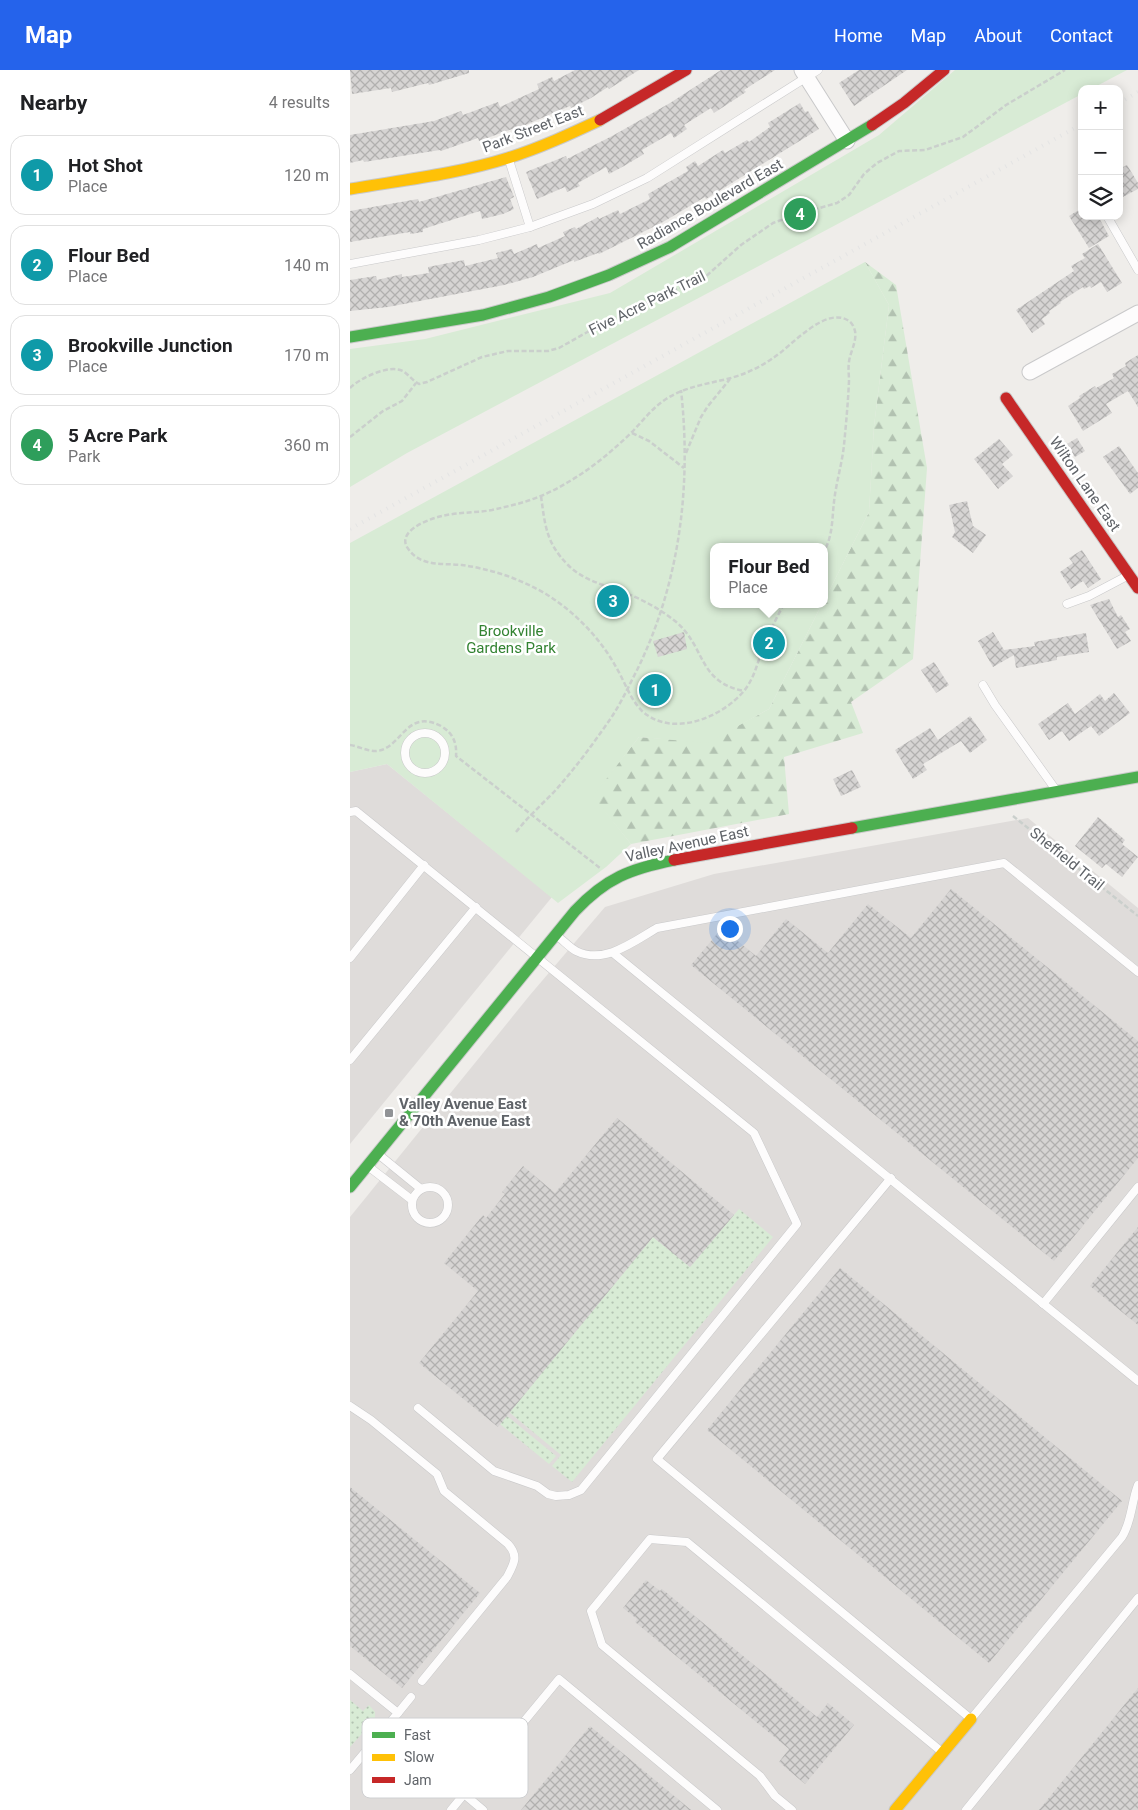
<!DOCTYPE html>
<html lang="en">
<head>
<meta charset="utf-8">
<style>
	body { margin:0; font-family:Roboto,sans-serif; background:#f2f2f2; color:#202124 }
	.controls { position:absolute; right:15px; top:15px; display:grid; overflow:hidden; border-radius:10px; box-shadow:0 2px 12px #0003 }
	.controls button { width:45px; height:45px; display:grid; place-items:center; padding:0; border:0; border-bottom:1px solid #e0e0e0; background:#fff; color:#202124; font:25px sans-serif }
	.you { position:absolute; left:379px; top:858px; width:18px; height:18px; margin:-12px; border:4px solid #fff; border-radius:50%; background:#1a73e8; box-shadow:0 0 0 8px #1a73e833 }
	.badge { display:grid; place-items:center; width:32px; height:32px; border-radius:50%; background:#2563eb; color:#fff; font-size:16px; font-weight:700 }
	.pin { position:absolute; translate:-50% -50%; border:2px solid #fff; box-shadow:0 1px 5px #0006 }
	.popup { position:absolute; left:360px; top:473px; width:118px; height:65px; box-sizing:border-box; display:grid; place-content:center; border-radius:10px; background:#fff; filter:drop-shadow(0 1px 4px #0005); font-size:16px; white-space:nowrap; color:#757577 }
	.popup b { font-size:19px; color:#202124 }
	.popup::after { content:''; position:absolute; left:50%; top:100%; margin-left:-10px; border:10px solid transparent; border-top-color:#fff }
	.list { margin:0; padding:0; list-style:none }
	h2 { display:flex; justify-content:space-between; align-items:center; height:65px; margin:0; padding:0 20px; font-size:21px }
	h2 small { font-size:16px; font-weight:400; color:#757577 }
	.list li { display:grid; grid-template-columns:32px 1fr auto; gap:15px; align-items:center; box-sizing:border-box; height:80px; margin:0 10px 10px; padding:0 10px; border:1px solid #e0e0e0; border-radius:15px }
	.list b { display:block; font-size:19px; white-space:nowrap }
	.list p { margin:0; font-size:16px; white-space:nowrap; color:#757577 }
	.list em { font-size:16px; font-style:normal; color:#757577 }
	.icon { flex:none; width:28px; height:28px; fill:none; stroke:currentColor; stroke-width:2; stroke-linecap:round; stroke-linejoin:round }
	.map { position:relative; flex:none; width:788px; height:1740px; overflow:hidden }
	header { display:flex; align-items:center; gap:30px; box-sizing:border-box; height:70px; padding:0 25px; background:#2563eb; color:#fff }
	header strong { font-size:24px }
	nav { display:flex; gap:28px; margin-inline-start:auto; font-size:18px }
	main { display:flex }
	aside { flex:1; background:#fff }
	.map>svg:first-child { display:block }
	.industrial { fill:#dfdcda }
	.grass { fill:url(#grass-dots) }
	.forest { fill:url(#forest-firs) }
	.green { fill:#d8ebd5 }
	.building { fill:url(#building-cross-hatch) }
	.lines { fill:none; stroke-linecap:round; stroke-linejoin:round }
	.lane-casing { stroke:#c9c9ca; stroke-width:9 }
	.street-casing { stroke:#c9c9ca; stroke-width:17 }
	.fast-casing { stroke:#c9c9c9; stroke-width:13 }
	.slow-casing { stroke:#c9c9c9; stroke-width:13 }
	.jam-casing { stroke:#c9c9c9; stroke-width:13 }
	.path { stroke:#cacfcc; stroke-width:2.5; stroke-dasharray:5 2.5; stroke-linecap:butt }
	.lane { stroke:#fdfcfc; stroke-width:8 }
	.street { stroke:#fdfcfc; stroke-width:15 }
	.fast { stroke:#4caf50; stroke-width:11 }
	.slow { stroke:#ffc107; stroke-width:11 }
	.jam { stroke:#c62828; stroke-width:11 }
	.rail { stroke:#e4e4e4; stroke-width:4; stroke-dasharray:1 6; stroke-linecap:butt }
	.poi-dot { fill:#919396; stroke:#fff; stroke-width:2 }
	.labels { text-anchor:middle; stroke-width:5; stroke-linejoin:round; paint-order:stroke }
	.street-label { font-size:15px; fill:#5f6368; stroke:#fff }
	.park-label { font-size:15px; fill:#338332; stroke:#fff }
	.poi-label { font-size:15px; font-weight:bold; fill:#5f6368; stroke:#fff; text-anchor:start }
	.key { fill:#fff; stroke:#cfd0d2; stroke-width:1 }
	.key-label { font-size:14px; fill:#5f6368 }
</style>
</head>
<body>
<header>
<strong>Map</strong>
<nav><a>Home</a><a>Map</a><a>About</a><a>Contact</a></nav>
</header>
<main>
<aside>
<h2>Nearby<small>4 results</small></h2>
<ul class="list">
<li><span class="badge" style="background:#0f9aa8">1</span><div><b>Hot Shot</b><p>Place</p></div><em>120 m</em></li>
<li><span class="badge" style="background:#0f9aa8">2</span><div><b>Flour Bed</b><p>Place</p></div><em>140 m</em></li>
<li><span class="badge" style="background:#0f9aa8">3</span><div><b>Brookville Junction</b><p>Place</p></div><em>170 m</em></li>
<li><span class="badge" style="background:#2e9e5b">4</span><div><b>5 Acre Park</b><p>Park</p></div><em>360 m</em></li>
</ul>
</aside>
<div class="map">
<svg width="788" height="1740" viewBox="0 0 788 1740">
	<defs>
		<pattern id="grass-dots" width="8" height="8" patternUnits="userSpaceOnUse" patternTransform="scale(1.25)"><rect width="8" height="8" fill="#d8ebd5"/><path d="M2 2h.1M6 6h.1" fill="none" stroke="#b2c2b1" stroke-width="1.8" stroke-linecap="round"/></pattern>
		<pattern id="forest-firs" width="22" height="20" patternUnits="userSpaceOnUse" patternTransform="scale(1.25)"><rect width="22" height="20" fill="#d8ebd5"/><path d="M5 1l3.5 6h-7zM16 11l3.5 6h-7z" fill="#b2c2b1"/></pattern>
		<pattern id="building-cross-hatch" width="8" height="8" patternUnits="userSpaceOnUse" patternTransform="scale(1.25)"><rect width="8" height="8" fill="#d6d4d3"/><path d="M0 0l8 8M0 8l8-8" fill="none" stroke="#b1b0af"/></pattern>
	</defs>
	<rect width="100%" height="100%" fill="#efedea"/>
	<g class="industrial">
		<polygon points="37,694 202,827 0,1074 0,702"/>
		<polygon points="678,748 788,838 788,1740 0,1740 0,1147 180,925 255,837 364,804"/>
	</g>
	<g class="grass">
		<polygon points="389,1139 423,1167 222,1412 202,1396 211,1385 159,1342 303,1167 340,1197"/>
		<polygon points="157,1346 206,1386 199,1394 150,1354"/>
		<polygon points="0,1630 13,1641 19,1635 25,1642 25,1649 0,1677"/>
	</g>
	<polygon class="forest" points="515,192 546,215 577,398 563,589 501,632 513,663 434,687 439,744 281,774 242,726 289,667 357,672 419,639 472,534 474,534 474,531 519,442 524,356 539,235"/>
	<g class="green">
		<polygon points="605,0 777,0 741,19 732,19 732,24 57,383 0,417 0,279 75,269 260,223 529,65"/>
		<polygon points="515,192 539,235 524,356 519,442 474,531 474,477 364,477 364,534 472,534 419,639 357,673 289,667 243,726 281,774 256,797 208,833 37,694 0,702 0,473"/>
	</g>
	<g class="building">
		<polygon points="0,0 119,0 119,3 79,15 78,13 42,22 41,18 2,24"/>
		<polygon points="225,0 289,0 259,19 258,17 241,28 221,38 220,36 166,59 165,58 129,71 128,68 91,81 90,80 14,92 13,90 0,93 0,65 84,51 111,41 113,45 148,32 150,37 189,19 187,14 202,7 204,11"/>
		<polygon points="371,0 425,0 394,20 396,22 364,43 361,38 334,55 337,59 324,68 321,63 292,80 294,84 274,96 259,104 256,97 228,113 230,116 217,122 215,117 187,129 176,102 216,86 217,89 264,65 320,33"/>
		<polygon points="509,0 557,0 504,36 489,13"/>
		<polygon points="450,33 455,42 458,41 469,59 356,129 355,127 313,152 249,184 248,183 224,192 224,190 183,207 154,215 38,237 0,241 0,210 26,206 27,210 52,204 52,207 79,203 78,197 114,190 115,196 148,188 146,183 162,179 164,184 187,174 188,178 215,166 213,162 225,157 226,159 248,147 249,149 268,140 270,144 300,129 298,124 338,101 336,97 345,91 348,96 373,80 375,83 397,70 399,72 420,57 418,53"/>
		<polygon points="777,95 788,113 788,119 769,129 769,99"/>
		<polygon points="156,107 164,127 160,129 164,139 153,144 132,149 130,141 73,159 73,162 60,164 60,162 0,172 0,141 68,129 69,132"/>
		<polygon points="732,138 732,146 748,146 759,166 739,178 719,146"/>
		<polygon points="748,174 772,213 757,222 751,212 741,218 740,216 734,219 733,217 710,232 711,233 699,241 700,243 692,249 695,254 682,263 666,240 724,201 721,196 735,188 732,184"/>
		<polygon points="788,285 788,337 778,321 756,334 762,343 733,361 718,336 730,328 729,326 745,316 746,318 764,308 762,304 776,296 775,293"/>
		<polygon points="727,368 735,381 725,387 717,374"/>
		<polygon points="649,369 663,385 652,394 663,406 648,419 624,389"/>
		<polygon points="769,376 788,403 788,418 780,424 753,387"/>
		<polygon points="617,431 623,456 636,465 623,483 602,467 605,462 599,435"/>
		<polygon points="732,480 751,509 738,518 733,511 721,519 710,502 723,493 719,488"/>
		<polygon points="256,521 268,525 262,539 253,535"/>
		<polygon points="759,529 768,547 771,545 780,559 775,562 781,571 767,579 740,535"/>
		<polygon points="334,562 337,579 308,587 303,571"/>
		<polygon points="643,562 654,580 685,576 684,572 736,563 739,582 707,587 707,590 666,598 664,585 643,597 628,571"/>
		<polygon points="584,592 599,615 586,623 571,600"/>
		<polygon points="302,612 313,615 308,629 298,625"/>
		<polygon points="764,623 780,643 749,666 741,656 719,671 712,661 699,670 688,654 718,633 725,644 750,624 755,631"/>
		<polygon points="620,646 637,670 620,683 611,671 573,694 577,700 563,709 545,680 580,658 588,670"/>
		<polygon points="502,700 511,717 491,726 483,709"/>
		<polygon points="748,747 775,770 772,774 788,787 772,807 756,794 752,798 725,776"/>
		<polygon points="601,819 788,971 788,1088 704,1191 341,895 372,858 406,886 436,849 478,883 518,834 561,868"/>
		<polygon points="267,1048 384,1145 340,1197 303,1167 148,1357 69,1293 128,1221 94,1193 133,1145 136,1148 155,1124 152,1122 173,1096 205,1123"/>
		<polygon points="788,1157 788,1255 740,1216"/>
		<polygon points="490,1198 772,1431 639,1593 357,1360"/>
		<polygon points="0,1417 130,1523 52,1618 0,1576"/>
		<polygon points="296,1510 310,1521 312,1519 467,1647 478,1633 504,1655 455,1714 429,1692 439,1679 285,1552 287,1549 273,1538"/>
		<polygon points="788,1618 788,1740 689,1740"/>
		<polygon points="240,1656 341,1740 171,1740"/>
	</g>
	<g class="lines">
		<g class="lane-casing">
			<g id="lane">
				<polyline points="159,90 180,157"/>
				<polyline points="757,146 788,200"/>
				<polyline points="0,194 129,170 180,157 243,134 297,108 468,0"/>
				<polyline points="717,534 739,526 777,506"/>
				<polyline points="633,615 645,635 706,720"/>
				<circle cx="75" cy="683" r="20"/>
				<polyline points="0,742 6,741 404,1063 447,1154 231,1420 219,1425 206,1426 198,1424 187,1416 144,1401 68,1338"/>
				<path d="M207,866c6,4 12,11 19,15 28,14 57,-9 81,-23l347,-65 134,109"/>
				<polyline points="263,883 788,1311"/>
				<polyline points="0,888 74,795"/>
				<polyline points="0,990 126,837"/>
				<polyline points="28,1084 71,1119"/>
				<polyline points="19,1097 62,1130"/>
				<path d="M541,1108l-234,281 314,260 151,-182c10,-16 9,-34 16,-52"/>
				<circle cx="80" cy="1135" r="18"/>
				<polyline points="693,1234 788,1117"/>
				<path d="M0,1336l21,14 66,54 7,17 64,53c11,12 6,20 -1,33l-85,104"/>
				<polyline points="0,1604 48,1643 0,1700"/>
				<polyline points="48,1643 61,1627"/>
				<polyline points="114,1724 133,1740"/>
				<polyline points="101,1740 209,1609 367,1740"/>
				<polyline points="442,1740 425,1726 410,1706 252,1575 241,1541 300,1469 337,1472 592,1682"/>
				<polyline points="616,1740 788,1528"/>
			</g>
		</g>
		<g class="street-casing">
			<g id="street">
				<polyline points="452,0 497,71"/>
				<polyline points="680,302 788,243"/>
			</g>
		</g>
		<g class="fast-casing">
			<g id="fast">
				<polyline points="0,267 133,245 199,227 259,205 320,177 522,55"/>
				<polyline points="502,758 788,707"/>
				<path d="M0,1117l225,-276c31,-33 55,-42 99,-51"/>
			</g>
		</g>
		<g class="slow-casing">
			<g id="slow">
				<path d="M0,119c53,-9 107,-15 158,-31 32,-10 62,-24 92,-38"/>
				<polyline points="545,1740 621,1649"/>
			</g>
		</g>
		<g class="jam-casing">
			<g id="jam">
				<polyline points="250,50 336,0"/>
				<polyline points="522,55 554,33 594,0"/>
				<polyline points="656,328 788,518"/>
				<polyline points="324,790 502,758"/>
			</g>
		</g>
		<g class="path">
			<path d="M0,318c10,-10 39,-24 53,-17 6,4 10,10 16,13l8,-2 55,-25 26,-6h40l11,-3 48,-27 75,-34 22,-9 37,-33 32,-22 22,-8 42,-12 12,-8 15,-21 13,-11 22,-12 26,-1 38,-13 43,-32 59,-35"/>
			<polyline points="282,363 299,371 334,398"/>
			<polyline points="0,367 33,341 52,331 66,313"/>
			<polyline points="336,383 351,347 358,336 380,309"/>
			<path d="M191,426c4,29 5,47 27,69 16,16 37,20 58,28 17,7 34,16 49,28 31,25 22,61 69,70"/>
			<path d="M434,534c-7,13 -14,27 -20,40 -6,17 -9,33 -20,47 -23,27 -72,47 -102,20 -12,-12 -17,-29 -26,-44 -16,-29 -41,-55 -70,-73 -19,-11 -38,-19 -59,-24 -8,-2 -17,-4 -25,-5 -19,-2 -40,2 -53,-15 -15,-18 19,-31 33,-34 16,-4 34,-3 50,-6 9,-2 17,-4 25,-6 19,-5 37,-13 53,-23 22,-13 41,-29 60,-47 12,-12 22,-26 36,-35 19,-12 40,-15 61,-20 16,-4 32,-11 46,-21 18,-11 52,-53 76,-37 3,2 5,6 6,10 2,11 -5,21 -6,31 -1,6 0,13 0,19 -1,22 -3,43 -5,64 -2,19 -8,38 -10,57 -2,16 -1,34 -10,49"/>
			<path d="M0,675c8,1 19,7 27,6 25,-3 29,-43 64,-25 12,7 16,17 15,30l144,112"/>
			<polyline points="663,746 788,846"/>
			<path d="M166,762c11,-14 24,-26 37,-39 21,-23 40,-49 58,-75 8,-12 15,-26 22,-40 46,-89 59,-189 48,-288"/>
		</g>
		<use href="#lane" class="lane"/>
		<use href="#street" class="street"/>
		<use href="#fast" class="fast"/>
		<use href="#slow" class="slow"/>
		<use href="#jam" class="jam"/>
		<g class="rail">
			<polyline points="769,33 788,22"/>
			<polyline points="0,459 732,54"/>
		</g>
	</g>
	<rect class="poi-dot" x="34" y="1038" width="10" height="10" rx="2.5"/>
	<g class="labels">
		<g class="street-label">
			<text transform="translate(183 59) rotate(-21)" y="5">Park Street East</text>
			<text transform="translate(360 134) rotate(-30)" y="5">Radiance Boulevard East</text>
			<text transform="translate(297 233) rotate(-26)" y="5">Five Acre Park Trail</text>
			<text transform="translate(735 414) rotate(55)" y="5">Wilton Lane East</text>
			<text transform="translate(337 774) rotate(-12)" y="5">Valley Avenue East</text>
			<text transform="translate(717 789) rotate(39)" y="5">Sheffield Trail</text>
		</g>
		<g class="park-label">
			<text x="161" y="566">Brookville<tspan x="161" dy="17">Gardens Park</tspan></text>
		</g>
		<g class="poi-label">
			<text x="49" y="1039">Valley Avenue East<tspan x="49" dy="17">&amp; 70th Avenue East</tspan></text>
		</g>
	</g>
	<rect x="12" y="1648" width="166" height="80" rx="8" class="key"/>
	<rect x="22" y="1662" width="23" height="6" fill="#4caf50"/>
	<rect x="22" y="1684" width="23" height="7" fill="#ffc107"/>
	<rect x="22" y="1707" width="23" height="6" fill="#c62828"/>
	<g class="key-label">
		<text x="54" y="1670">Fast</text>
		<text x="54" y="1692">Slow</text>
		<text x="54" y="1715">Jam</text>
	</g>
</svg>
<div class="controls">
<button>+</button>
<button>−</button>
<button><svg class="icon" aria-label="layers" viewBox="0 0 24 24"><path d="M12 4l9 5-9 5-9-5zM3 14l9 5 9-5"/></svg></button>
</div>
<div class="you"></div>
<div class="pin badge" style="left:305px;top:620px;background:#0f9aa8">1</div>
<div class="pin badge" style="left:419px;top:573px;background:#0f9aa8">2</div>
<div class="popup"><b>Flour Bed</b>Place</div>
<div class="pin badge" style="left:263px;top:531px;background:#0f9aa8">3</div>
<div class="pin badge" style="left:450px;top:144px;background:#2e9e5b">4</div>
</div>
</main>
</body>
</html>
